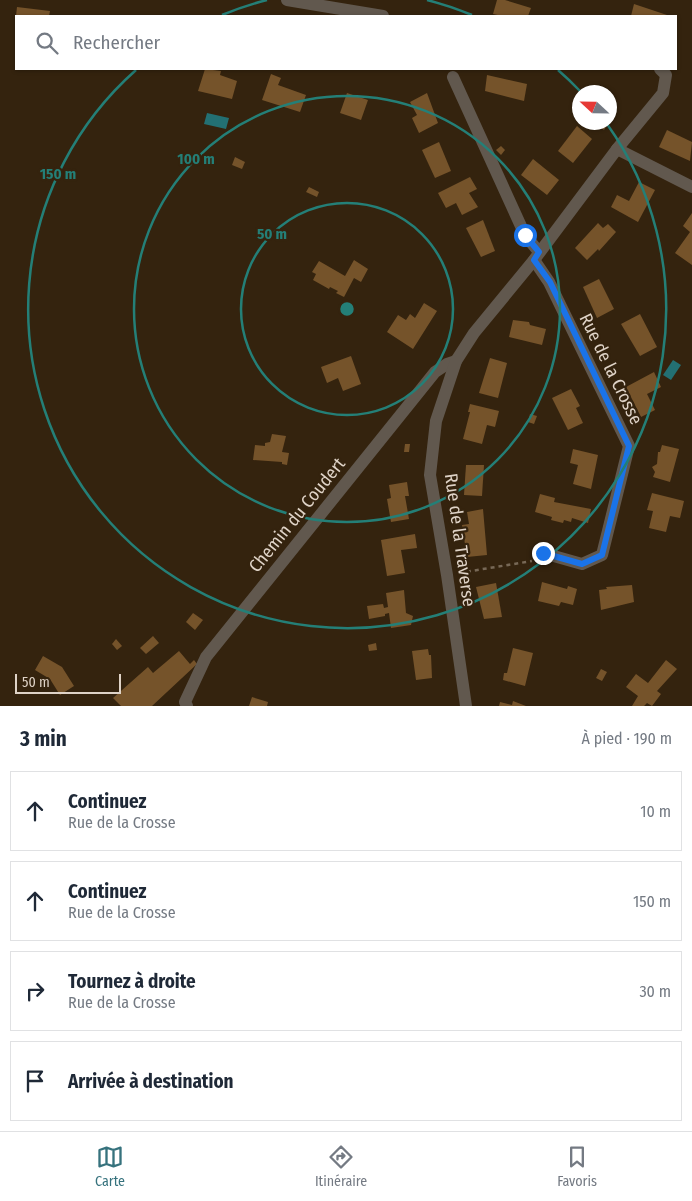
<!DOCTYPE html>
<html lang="fr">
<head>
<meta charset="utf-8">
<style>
	body { margin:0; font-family:"Fira Sans Condensed",sans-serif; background:#f2f2f3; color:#1f2937 }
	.compass { position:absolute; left:572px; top:85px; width:45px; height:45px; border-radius:50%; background:#fff; box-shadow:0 1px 4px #0004; rotate:292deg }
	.scale { position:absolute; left:15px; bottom:12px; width:106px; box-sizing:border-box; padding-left:5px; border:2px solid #dfd3c7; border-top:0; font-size:14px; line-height:18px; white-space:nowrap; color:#dfd3c7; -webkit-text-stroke:4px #34230e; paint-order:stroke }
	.stop { position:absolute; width:15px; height:15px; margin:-11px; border:4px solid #1a73e8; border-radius:50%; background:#fff }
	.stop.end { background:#1a73e8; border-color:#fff; box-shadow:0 1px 5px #0008 }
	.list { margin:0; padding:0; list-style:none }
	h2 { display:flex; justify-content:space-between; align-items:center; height:65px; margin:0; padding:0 20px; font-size:21px }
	h2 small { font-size:16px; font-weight:400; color:#747a83 }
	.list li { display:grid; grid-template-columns:32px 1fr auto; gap:15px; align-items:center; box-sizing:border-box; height:80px; margin:0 10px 10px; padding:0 10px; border:1px solid #e0e1e3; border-radius:0px }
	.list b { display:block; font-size:19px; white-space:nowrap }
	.list p { margin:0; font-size:16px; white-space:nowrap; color:#747a83 }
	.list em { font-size:16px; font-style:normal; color:#747a83 }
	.icon { flex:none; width:28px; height:28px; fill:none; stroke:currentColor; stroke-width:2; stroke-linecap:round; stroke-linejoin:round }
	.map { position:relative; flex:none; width:692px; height:706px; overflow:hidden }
	.search { position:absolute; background:#fff; box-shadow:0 1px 4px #0004; left:15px; right:15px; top:15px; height:55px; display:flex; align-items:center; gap:12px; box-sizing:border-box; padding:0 18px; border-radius:0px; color:#747a83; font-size:19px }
	.sheet { height:425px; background:#fff }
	nav { display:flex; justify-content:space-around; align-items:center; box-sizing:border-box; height:70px; border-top:1px solid #e0e1e3; background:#fff; font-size:14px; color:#747a83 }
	nav a { display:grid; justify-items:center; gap:2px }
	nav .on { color:#36727d }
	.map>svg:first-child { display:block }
	.water { fill:#237073 }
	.building { fill:#75532a }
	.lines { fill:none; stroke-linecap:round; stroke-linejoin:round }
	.path { stroke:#776856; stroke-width:2.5; stroke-dasharray:4 4; stroke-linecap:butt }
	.street { stroke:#61584e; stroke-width:12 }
	.route { stroke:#1a73e8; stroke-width:6 }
	.ring { fill:none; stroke:#247f77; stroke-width:2.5 }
	.labels { text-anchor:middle; stroke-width:4.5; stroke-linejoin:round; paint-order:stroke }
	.street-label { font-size:18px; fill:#dfd3c7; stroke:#34230e }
	.centre { fill:#247f77; stroke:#34230e; stroke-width:2.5 }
	.ring-label { font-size:15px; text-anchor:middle; font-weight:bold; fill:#247f77; stroke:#34230e; stroke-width:4.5; stroke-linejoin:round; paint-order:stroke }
</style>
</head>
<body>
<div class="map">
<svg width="692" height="706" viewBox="0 0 692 706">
	<rect width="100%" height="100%" fill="#34230e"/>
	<g class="water">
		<polygon points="207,113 229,118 226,129 204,124"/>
		<polygon points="673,360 681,365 671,380 663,375"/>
	</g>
	<g class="building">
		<polygon points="497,0 505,0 531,8 528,16 502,16 493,14"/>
		<polygon points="634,4 670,16 631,16"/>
		<polygon points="17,7 50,11 49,16 16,16"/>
		<polygon points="205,69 221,71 220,75 237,81 232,99 198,91"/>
		<polygon points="271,74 281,78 278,85 306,95 300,112 262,100"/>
		<polygon points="487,75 527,84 524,101 485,91"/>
		<polygon points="347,93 368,100 361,120 340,113"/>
		<polygon points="427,93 438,123 419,133 412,118 417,115 410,102"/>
		<polygon points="610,96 616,101 610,110"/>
		<polygon points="594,122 609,122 604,130"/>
		<polygon points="577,126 592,139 573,163 558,151"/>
		<polygon points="667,130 692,142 690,161 659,147"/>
		<polygon points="439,142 451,171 435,178 422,150"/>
		<polygon points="501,146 505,150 501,155 496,150"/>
		<polygon points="235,157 245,162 242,169 232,165"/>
		<polygon points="533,159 559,180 547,195 521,175"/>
		<polygon points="470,177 477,189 469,193 478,207 462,215 456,203 446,208 438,193"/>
		<polygon points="639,182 655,190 638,222 611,207 617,195 629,201"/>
		<polygon points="309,187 319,192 317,197 306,192"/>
		<polygon points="692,213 692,265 675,253 690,232 683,226"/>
		<polygon points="483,220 495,251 481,257 466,228"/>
		<polygon points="598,223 603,228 608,224 616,232 599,251 598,249 587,260 575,248"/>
		<polygon points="354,260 368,269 361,282 354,278 344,297 336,293 338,291 330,287 329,289 313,280 316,274 312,272 319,261 345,276"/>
		<polygon points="599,279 614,309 597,318 583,287"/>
		<polygon points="424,303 437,311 413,349 387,332 398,315 406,320 410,314 415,318"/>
		<polygon points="640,314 657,347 640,356 621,324"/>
		<polygon points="513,320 529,322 530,325 546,329 542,345 509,337"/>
		<polygon points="351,356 361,384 343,391 338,378 327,383 321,367"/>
		<polygon points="490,358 507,363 498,398 479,393"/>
		<polygon points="654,372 661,387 647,394 655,410 641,417 626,387"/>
		<polygon points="571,389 580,406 576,408 583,423 568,430 552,398"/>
		<polygon points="470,404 499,411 495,427 487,425 482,444 463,439 470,412 468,412"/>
		<polygon points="530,414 537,416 534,424 528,422"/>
		<polygon points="272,434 286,436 282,452 289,453 287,465 282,464 282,462 253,460 255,445 265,446 265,443 270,442"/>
		<polygon points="405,444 410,444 409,452 404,452"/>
		<polygon points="662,445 679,449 670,482 653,477 655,472 652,467 657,464 658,452 660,452"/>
		<polygon points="573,449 598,455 591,489 573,484 578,465 570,463"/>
		<polygon points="466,465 484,465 482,496 464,495"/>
		<polygon points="407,482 409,496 405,496 409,519 391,522 387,499 391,498 389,485"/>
		<polygon points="652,493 684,501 680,518 670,516 666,532 649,528 653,511 647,510"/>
		<polygon points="540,494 555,498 554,502 591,509 588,523 572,518 571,522 564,520 563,523 551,520 552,517 535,512"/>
		<polygon points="483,509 487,555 467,557 462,525 469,524 467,512"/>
		<polygon points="415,534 417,548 401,550 405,573 387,576 381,540"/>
		<polygon points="542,582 567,589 568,586 577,589 573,605 561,602 559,606 538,601"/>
		<polygon points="496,583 502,617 484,619 476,587"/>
		<polygon points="632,585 634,602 601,610 599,590 607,589 606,587"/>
		<polygon points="404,590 406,613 413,616 411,625 391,628 389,613 385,614 385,616 369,619 367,606 383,604 384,608 388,607 386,593"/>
		<polygon points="193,613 203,620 195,630 186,622"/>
		<polygon points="153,636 159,643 146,654 140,648"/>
		<polygon points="116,639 122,646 117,650 112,644"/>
		<polygon points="376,643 377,650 369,651 368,645"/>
		<polygon points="513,648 533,653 525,686 503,680 504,673 507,673"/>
		<polygon points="428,649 429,655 431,655 432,678 416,680 412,651"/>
		<polygon points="179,651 190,664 194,660 197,664 152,706 121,706 113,698 148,667 153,673"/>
		<polygon points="43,656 62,667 74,686 60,695 50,679 35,670"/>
		<polygon points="666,660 677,669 657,691 661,694 652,706 647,703 644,706 632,706 638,696 626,687 636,674 648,683"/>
		<polygon points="601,669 607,672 602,681 596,678"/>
		<polygon points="252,697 268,702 267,706 249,706"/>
		<polygon points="513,701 526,706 499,706 500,702 512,705"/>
	</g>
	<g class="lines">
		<polyline class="path" points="459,573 532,561"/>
		<g class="street">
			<polyline points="287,0 383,16"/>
			<polyline points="453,77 525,235 539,252"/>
			<polyline points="617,149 692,187"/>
			<polyline points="534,260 549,282 629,446 602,555 582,564 543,553"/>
			<polyline points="187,706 185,702 206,657 435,372 447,364 456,361"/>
			<polyline points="466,706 447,575 430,475 436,421 456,361 474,333 534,260 617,149 663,93 666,75 660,69"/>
		</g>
	</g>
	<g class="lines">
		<polyline class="route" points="525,235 539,252 534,260 550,282 629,446 602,555 582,564 543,553"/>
	</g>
	<g class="ring">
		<circle cx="347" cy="309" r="106"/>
		<circle cx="347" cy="309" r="213"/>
		<path d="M222 15A319 319 0 0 1 267 0M427 0A319 319 0 0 1 472 15M558 70A319 319 0 0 1 580 91M607 124A319 319 0 1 1 136 70"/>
	</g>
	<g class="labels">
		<g class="street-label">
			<text transform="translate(611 369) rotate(64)" y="6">Rue de la Crosse</text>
			<text transform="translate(297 515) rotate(-51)" y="6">Chemin du Coudert</text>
			<text transform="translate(460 540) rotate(82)" y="6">Rue de la Traverse</text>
		</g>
	</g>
	<circle cx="347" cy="309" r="8" class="centre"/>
	<g class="ring-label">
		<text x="196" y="164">100 m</text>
		<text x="58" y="179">150 m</text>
		<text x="272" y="239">50 m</text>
	</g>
</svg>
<svg class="compass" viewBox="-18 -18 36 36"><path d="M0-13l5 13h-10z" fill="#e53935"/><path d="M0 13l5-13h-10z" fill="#747a83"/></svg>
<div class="scale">50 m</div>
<div class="stop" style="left:525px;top:235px"></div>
<div class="stop end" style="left:543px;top:553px"></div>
<div class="search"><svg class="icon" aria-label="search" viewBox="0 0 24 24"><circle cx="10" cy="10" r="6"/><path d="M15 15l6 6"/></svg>Rechercher</div>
</div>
<section class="sheet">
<h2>3 min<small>À pied · 190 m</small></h2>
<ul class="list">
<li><svg class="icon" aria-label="ahead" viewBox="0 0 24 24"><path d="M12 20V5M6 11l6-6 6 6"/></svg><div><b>Continuez</b><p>Rue de la Crosse</p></div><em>10 m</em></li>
<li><svg class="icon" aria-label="ahead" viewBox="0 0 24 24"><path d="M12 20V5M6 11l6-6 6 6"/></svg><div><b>Continuez</b><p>Rue de la Crosse</p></div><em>150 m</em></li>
<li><svg class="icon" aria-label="right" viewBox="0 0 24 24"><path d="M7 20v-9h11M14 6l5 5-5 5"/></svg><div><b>Tournez à droite</b><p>Rue de la Crosse</p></div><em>30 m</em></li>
<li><svg class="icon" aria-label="arrive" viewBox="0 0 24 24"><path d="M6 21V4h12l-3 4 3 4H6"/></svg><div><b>Arrivée à destination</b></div></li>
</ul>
</section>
<nav>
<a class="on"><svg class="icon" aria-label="map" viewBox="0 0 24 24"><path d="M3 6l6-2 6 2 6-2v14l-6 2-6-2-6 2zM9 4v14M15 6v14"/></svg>Carte</a>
<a><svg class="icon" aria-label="directions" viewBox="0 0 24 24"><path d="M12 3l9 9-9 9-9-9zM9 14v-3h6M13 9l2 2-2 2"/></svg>Itinéraire</a>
<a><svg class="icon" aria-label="saved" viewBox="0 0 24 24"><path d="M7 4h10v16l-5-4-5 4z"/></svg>Favoris</a>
</nav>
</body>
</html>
